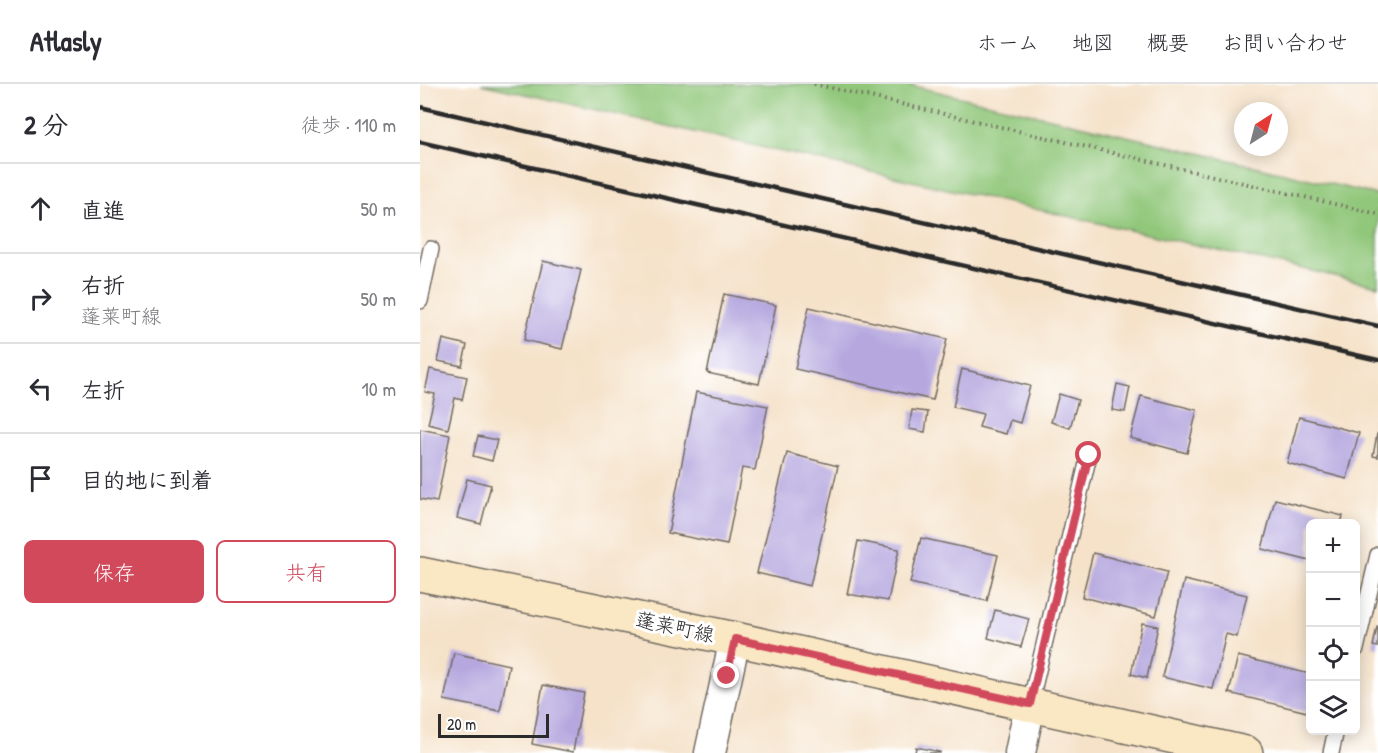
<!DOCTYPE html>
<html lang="ja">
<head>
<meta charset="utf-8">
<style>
	body { margin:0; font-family:"Patrick Hand","Klee One",sans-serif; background:#f2f2f3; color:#2b2b33 }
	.controls { position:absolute; right:18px; bottom:18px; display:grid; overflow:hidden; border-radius:9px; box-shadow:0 3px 15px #0003 }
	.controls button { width:54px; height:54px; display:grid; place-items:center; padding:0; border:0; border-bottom:2px solid #e1e1e2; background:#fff; color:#2b2b33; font:30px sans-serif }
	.compass { position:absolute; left:814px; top:18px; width:54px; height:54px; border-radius:50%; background:#fff; box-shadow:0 3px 15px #0003; rotate:36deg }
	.scale { position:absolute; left:18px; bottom:15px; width:111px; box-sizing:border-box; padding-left:6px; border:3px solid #2b2b2b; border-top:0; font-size:16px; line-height:21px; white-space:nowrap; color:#2b2b2b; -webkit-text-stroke:4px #fff; paint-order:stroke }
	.stop { position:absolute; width:18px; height:18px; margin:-14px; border:4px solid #d1495b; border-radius:50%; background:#fff }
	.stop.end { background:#d1495b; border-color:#fff; box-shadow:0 2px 6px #0008 }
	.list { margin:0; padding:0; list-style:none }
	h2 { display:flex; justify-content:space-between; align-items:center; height:78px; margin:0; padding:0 24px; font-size:26px }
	h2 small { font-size:20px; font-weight:400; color:#7c7c81 }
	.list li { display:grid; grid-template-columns:39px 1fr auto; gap:18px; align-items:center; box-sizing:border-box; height:90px; padding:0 24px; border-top:2px solid #e1e1e2 }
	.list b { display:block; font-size:22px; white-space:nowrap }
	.list p { margin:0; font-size:20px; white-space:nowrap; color:#7c7c81 }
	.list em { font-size:20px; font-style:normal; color:#7c7c81 }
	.actions { display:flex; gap:12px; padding:18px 24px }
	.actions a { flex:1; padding:14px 0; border:2px solid #d1495b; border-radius:9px; text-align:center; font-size:21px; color:#d1495b }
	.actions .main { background:#d1495b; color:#fff }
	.icon { flex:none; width:33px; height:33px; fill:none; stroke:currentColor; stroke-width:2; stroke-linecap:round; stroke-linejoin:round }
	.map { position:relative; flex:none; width:958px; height:669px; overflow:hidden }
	header { display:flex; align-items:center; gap:36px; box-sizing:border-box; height:84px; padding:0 30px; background:#fff; border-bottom:2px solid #e1e1e2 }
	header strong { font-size:28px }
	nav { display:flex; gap:33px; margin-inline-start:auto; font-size:21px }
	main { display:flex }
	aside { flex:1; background:#fff }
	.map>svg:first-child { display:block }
	.green { fill:#91c77a; stroke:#5e7952; stroke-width:1.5 }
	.building { fill:#b6a8df }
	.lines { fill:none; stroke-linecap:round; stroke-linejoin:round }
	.lane-casing { stroke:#726b62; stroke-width:18 }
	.street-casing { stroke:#726b62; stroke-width:33 }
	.secondary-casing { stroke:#726b62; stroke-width:36 }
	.path { stroke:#726b62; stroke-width:4; stroke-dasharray:1.5 4.5; stroke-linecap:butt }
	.lane { stroke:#fff; stroke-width:15 }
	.street { stroke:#fff; stroke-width:30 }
	.secondary { stroke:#fae7c3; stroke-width:33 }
	.rail { stroke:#2b2b2b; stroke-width:4.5 }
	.route { stroke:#d1495b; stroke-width:8 }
	.labels { text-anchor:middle; stroke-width:6; stroke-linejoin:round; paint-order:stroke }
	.street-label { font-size:20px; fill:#2b2b2b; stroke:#fff }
</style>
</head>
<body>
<header>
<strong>Atlasly</strong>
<nav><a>ホーム</a><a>地図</a><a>概要</a><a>お問い合わせ</a></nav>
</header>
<main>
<aside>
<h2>2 分<small>徒歩 · 110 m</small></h2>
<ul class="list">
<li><svg class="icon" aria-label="ahead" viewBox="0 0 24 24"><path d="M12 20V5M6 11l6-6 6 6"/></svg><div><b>直進</b></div><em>50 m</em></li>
<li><svg class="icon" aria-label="right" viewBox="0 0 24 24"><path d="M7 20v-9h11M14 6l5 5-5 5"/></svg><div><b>右折</b><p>蓬莱町線</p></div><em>50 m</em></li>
<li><svg class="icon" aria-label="left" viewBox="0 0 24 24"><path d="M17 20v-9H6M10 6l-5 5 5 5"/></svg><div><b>左折</b></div><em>10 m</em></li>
<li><svg class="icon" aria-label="arrive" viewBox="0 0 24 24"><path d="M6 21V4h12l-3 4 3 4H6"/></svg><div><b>目的地に到着</b></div></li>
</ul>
<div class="actions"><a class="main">保存</a><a>共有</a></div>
</aside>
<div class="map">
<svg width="958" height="669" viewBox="0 0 958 669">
	<rect width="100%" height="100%" fill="#fff"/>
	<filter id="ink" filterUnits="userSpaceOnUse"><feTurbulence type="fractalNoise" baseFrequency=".0167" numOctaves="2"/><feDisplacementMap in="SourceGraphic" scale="12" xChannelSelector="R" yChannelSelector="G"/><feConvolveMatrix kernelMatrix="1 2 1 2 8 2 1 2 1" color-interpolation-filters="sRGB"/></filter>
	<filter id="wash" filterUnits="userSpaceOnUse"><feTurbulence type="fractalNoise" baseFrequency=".008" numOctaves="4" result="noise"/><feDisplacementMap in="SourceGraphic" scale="24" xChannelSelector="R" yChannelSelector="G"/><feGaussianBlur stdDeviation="1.35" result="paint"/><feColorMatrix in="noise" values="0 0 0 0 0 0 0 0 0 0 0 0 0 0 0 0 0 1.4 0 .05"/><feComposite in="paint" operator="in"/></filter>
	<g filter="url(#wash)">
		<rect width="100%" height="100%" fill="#f5e2c9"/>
		<polygon class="green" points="61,0 485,0 958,111 958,202"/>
		<g id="blocks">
			<g class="building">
				<polygon points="123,177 161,186 142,265 104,256"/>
				<polygon points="304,210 356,221 339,300 287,289"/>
				<polygon points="389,223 527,255 513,316 375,285"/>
				<polygon points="23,255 47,261 42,282 18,277"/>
				<polygon points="10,285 47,293 42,316 35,314 28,345 8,340 15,310 5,308"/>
				<polygon points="542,285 610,302 600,339 590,336 586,350 559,343 563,330 533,323"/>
				<polygon points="697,300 710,303 705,328 692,326"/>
				<polygon points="276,308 348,322 335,386 322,384 307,461 248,449"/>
				<polygon points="639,310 658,316 650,344 631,338"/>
				<polygon points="721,312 777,326 767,369 710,354"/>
				<polygon points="492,326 508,328 505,348 489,345"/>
				<polygon points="879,333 939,349 927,395 867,379"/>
				<polygon points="0,345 30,351 17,418 0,415"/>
				<polygon points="957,350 958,350 958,373 953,372"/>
				<polygon points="58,352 77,356 72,377 53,372"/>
				<polygon points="367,369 418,382 390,502 337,489"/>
				<polygon points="47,395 71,401 61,440 37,434"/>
				<polygon points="855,415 923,432 921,440 890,440 890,477 842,465"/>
				<polygon points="501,454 578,471 567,517 490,499"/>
				<polygon points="438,457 479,465 468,517 427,510"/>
				<polygon points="673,469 747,488 736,532 662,513"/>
				<polygon points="764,496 827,511 817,553 806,550 793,605 742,593"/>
				<polygon points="575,526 609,535 601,563 568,554"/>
				<polygon points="722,539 738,542 727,594 711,590"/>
				<polygon points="957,543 958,543 958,563 953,562"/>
				<polygon points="34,569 89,581 80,627 24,616"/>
				<polygon points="818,572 890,590 890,614 887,628 809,609"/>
				<polygon points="123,601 164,609 153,668 112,660"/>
				<polygon points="496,663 520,668 520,669 495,669"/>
			</g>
		</g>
	</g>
	<g filter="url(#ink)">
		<use href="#blocks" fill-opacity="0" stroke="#726b62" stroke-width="1.5"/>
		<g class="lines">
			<g class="lane-casing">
				<g id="lane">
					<polyline points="0,217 11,165"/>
					<polyline points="936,565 958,471"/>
					<polyline points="610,620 669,371"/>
					<polyline points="911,669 916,646"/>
				</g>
			</g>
			<g class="street-casing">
				<g id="street">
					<polyline points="290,669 315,555"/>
					<polyline points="600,669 610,620"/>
				</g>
			</g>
			<g class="secondary-casing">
				<polyline id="secondary" points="0,490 315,555 826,669"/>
			</g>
			<polyline class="path" points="394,0 958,130"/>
			<use href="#lane" class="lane"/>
			<use href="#street" class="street"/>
			<use href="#secondary" class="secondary"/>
			<g class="rail">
				<polyline points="0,23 958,242"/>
				<polyline points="0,58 958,276"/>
			</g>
		</g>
	</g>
	<g class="lines" filter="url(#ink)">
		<polyline class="route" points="307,592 315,555 610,620 669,371"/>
	</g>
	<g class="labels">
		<g class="street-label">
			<text transform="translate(255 543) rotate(12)" y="7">蓬莱町線</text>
		</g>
	</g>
</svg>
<div class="controls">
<button>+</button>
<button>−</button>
<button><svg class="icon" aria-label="locate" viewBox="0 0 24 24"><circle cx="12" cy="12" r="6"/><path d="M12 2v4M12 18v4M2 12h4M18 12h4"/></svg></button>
<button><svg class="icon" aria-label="layers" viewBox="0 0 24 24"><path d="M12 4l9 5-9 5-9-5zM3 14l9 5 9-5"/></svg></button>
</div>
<svg class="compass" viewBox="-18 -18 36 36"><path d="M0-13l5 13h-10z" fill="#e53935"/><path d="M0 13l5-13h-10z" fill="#7c7c81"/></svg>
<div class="scale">20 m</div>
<div class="stop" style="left:669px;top:371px"></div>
<div class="stop end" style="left:307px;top:592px"></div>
</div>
</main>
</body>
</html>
